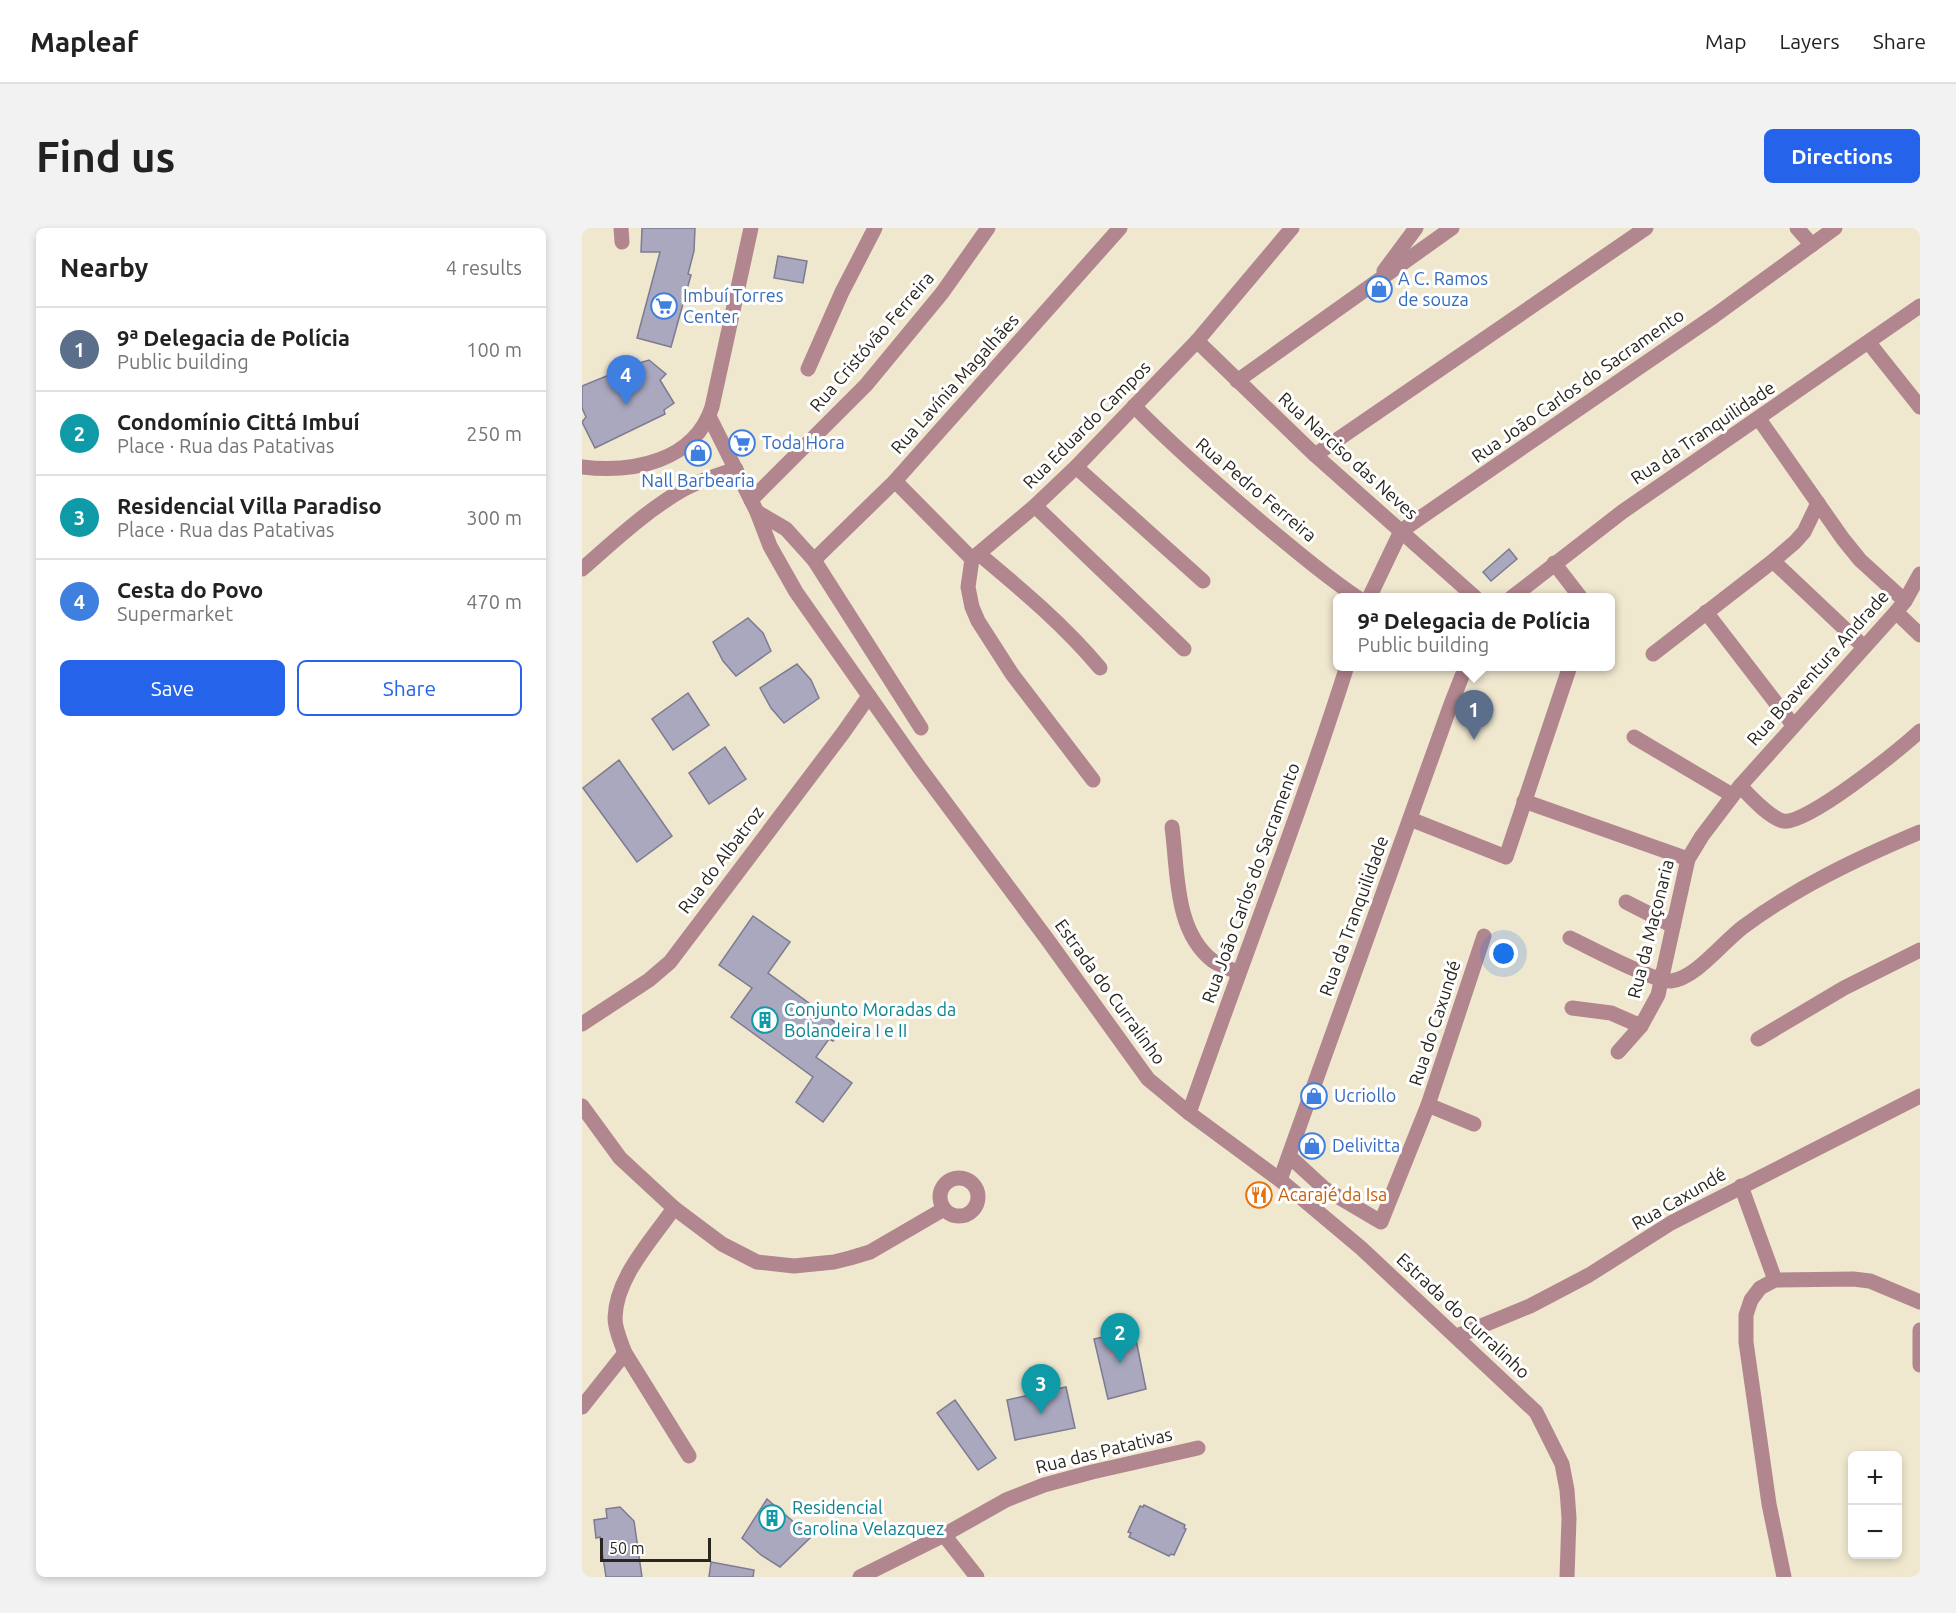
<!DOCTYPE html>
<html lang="en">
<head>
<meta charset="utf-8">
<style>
	body { margin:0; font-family:Ubuntu,sans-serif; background:#f2f2f2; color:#222 }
	.controls { position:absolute; right:18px; bottom:18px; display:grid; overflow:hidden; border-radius:9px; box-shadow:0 3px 9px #0003 }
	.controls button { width:54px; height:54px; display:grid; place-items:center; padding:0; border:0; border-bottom:2px solid #e0e0e0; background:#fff; color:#222; font:30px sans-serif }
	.scale { position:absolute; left:18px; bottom:15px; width:111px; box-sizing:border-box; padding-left:6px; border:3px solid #29261d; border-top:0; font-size:16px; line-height:21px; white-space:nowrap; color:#29261d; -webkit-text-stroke:4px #fff; paint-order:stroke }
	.you { position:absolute; left:922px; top:726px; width:21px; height:21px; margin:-15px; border:4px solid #fff; border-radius:50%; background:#1a73e8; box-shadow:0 0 0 9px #1a73e833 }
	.badge { display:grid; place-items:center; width:39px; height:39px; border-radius:50%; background:#2563eb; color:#fff; font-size:20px; font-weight:700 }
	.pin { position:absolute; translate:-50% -50px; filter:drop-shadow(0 2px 3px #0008) }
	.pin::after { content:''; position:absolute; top:32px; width:21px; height:18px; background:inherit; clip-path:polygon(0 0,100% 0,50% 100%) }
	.popup { position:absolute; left:751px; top:365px; width:282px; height:78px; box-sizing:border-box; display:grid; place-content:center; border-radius:9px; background:#fff; filter:drop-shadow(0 2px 4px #0005); font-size:20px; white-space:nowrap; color:#767676 }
	.popup b { font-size:22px; color:#222 }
	.popup::after { content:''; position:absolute; left:50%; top:100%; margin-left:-12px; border:12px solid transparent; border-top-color:#fff }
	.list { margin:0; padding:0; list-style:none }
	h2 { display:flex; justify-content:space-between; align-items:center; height:78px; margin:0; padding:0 24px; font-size:26px }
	h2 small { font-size:20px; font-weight:400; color:#767676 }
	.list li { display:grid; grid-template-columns:39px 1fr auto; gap:18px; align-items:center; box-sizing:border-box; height:84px; padding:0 24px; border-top:2px solid #e0e0e0 }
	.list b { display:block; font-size:22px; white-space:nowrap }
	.list p { margin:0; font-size:20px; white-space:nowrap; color:#767676 }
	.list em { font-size:20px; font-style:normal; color:#767676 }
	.actions { display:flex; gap:12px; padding:18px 24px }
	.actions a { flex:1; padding:14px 0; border:2px solid #2563eb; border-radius:9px; text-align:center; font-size:21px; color:#2563eb }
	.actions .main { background:#2563eb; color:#fff }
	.map { position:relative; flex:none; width:1338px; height:1349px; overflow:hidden; border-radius:9px }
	header { display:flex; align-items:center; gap:36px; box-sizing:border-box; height:84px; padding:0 30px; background:#fff; border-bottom:2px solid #e0e0e0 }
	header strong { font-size:28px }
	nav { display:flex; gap:33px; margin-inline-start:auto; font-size:21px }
	.intro { display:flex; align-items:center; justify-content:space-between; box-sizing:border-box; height:144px; padding:0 36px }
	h1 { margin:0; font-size:42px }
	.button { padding:15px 27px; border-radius:9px; background:#2563eb; color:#fff; font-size:21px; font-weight:700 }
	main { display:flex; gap:36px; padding:0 36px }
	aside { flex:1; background:#fff; border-radius:9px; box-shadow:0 3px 9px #0003 }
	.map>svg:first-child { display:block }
	.building { fill:#aaa8bf; stroke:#7d7b91; stroke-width:1.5 }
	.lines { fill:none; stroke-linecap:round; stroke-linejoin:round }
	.minor { stroke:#b2868f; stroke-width:15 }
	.labels { text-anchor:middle; stroke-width:6; stroke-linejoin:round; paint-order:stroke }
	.shop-label { font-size:18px; fill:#366cbe; stroke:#fff; text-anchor:start }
	.street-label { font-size:18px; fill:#29261d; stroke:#fff }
	.culture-label { font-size:18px; fill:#0d838f; stroke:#fff; text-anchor:start }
	.food-label { font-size:18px; fill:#c56008; stroke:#fff; text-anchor:start }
</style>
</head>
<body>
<header>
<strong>Mapleaf</strong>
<nav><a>Map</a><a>Layers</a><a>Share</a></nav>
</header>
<div class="intro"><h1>Find us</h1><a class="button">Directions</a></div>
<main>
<aside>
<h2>Nearby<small>4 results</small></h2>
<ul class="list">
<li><span class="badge" style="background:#5c6f8a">1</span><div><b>9ª Delegacia de Polícia</b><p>Public building</p></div><em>100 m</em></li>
<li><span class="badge" style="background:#0f9aa8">2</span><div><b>Condomínio Cittá Imbuí</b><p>Place · Rua das Patativas</p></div><em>250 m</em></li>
<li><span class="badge" style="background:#0f9aa8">3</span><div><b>Residencial Villa Paradiso</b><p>Place · Rua das Patativas</p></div><em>300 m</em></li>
<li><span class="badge" style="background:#3f7fe0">4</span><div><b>Cesta do Povo</b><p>Supermarket</p></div><em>470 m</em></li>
</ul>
<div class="actions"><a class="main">Save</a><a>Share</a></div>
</aside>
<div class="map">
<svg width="1338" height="1349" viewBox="0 0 1338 1349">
	<rect width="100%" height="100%" fill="#f0e7cf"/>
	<g class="building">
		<polygon points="60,0 113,0 112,23 106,46 109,47 89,119 55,110 78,24 59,24"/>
		<polygon points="196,28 225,33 221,55 192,50"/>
		<polygon points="67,132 84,146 78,152 92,175 82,182 83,186 13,220 0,194 4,189 0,180 0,158 54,136"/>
		<polygon points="927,321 935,331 909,353 901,344"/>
		<polygon points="166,390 181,405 189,423 154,448 141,433 131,414"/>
		<polygon points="215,436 229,452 237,470 202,495 189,480 178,460"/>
		<polygon points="106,465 127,497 91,522 70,491"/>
		<polygon points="143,519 164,551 127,576 107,545"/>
		<polygon points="37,532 90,608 55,634 1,560"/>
		<polygon points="171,688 208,714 186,745 261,800 251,813 247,811 234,829 270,855 241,894 214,874 231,849 149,789 170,760 137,737"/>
		<polygon points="552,1102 564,1161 526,1171 512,1111"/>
		<polygon points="484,1159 493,1200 433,1212 425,1172"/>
		<polygon points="373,1172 414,1230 396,1242 355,1185"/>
		<polygon points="185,1271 229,1309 198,1339 179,1327 160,1310"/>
		<polygon points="562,1277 603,1297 602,1300 604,1301 592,1327 589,1326 587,1328 547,1309 549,1305 546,1304 558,1278 561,1279"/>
		<polygon points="38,1279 52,1293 60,1349 24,1349 18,1309 14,1310 12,1292 25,1290 24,1281"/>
		<polygon points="129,1334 172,1342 171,1349 127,1349"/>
	</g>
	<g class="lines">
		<g class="minor">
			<polyline points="39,0 40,14"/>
			<polyline points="1215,0 1230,17"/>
			<polyline points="802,43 834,0"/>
			<polyline points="615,113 733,227 894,370"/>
			<polyline points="1287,115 1338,179"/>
			<polyline points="226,141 260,64 293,0"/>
			<polyline points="655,153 870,0"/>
			<path d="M552,178c42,43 87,82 133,121 29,24 59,50 91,71"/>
			<polyline points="127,188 175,284 188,318 214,364 337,539 465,711 566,851 607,885 698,952 779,1020 954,1184 980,1236 985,1262 987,1290 985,1349"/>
			<polyline points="1177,191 1261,311 1278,332 1323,373"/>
			<polyline points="733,227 1064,0"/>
			<path d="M0,239c50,6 112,-5 130,-60l39,-179"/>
			<polyline points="494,239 621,353"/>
			<polyline points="313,253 390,331 453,278 494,239 615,113 710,0"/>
			<polyline points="169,272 284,157 360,65 406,0"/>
			<polyline points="453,278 602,421"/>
			<polyline points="175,284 204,301 232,332 339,500"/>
			<path d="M397,326c42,35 85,71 121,114"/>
			<polyline points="390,331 386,359 390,379 396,393 430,446 511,552"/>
			<polyline points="232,332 313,253 538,0"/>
			<polyline points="1191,333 1282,419"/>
			<polyline points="972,335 999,370"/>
			<path d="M0,341c32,-28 65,-59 102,-80 17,-9 34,-14 52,-20"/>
			<polyline points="787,370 819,303 1132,88 1253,0"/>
			<polyline points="929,370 1040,284 1338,78"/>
			<polyline points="1124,384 1211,497"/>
			<polyline points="1314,384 1338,407"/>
			<polyline points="1071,426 1191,333 1213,314 1222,304 1236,275"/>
			<polyline points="1052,509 1150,567"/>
			<path d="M1158,558c10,10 28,31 43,35 23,5 117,-72 137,-90"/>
			<polyline points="942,573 1106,631"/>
			<polyline points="828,591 924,629 988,438"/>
			<path d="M590,599c6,44 2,104 41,134 7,5 17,8 25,11"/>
			<polyline points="1044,674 1091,698"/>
			<path d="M988,710c19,9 84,44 101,43 24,-2 51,-38 72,-54 54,-40 115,-69 177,-95"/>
			<polyline points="990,780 1029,785 1059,798"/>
			<polyline points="0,796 67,752 88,734 261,505 287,468"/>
			<polyline points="1176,811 1262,760 1338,722"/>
			<polyline points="1036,824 1059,798 1076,767 1106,631 1120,608 1158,558 1314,384 1323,373 1338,346"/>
			<polyline points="846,877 892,896"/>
			<polyline points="0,878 38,930 92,980 140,1016 175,1034 212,1038 252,1034 268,1030 288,1024 362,981"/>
			<path d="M607,885c52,-149 110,-296 158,-447"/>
			<polyline points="707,928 743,961 799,994 846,877 902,708"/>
			<circle cx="377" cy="969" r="19"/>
			<polyline points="698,952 869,476 884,438"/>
			<polyline points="1159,958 1193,1052"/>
			<path d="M92,980c-22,32 -58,69 -59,110 0,12 6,24 10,35l64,103"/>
			<polyline points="1338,1102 1338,1137"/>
			<polyline points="875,1108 948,1078 1007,1047 1089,995 1338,868"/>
			<polyline points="0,1179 43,1125"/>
			<polyline points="362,1307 395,1349"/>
			<polyline points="278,1349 362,1307 424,1272 462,1257 510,1244 616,1220"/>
			<polyline points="1202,1349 1187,1276 1164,1114 1164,1087 1169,1072 1178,1060 1193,1052 1271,1051 1288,1053 1338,1074"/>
		</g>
	</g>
	<defs>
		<g id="shop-ring" transform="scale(1.35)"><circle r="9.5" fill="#fff" stroke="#3f7fe0" stroke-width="1.5"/><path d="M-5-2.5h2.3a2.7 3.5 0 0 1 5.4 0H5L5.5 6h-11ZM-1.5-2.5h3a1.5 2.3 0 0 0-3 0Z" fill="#3f7fe0"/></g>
		<g id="supermarket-ring" transform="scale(1.35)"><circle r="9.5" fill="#fff" stroke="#3f7fe0" stroke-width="1.5"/><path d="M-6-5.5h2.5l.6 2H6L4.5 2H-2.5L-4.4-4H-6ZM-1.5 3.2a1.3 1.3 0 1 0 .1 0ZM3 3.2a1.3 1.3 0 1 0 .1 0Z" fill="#3f7fe0"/></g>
		<g id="building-ring" transform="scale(1.35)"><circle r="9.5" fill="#fff" stroke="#0f9aa8" stroke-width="1.5"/><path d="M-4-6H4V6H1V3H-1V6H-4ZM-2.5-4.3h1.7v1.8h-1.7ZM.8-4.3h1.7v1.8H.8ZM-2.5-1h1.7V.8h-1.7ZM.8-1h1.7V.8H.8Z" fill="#0f9aa8"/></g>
		<g id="restaurant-ring" transform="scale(1.35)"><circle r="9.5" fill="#fff" stroke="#e8710a" stroke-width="1.5"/><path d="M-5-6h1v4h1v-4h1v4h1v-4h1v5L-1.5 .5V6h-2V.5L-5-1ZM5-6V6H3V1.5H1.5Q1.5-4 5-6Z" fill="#e8710a"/></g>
	</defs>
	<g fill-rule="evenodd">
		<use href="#shop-ring" x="797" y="61"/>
		<use href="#supermarket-ring" x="82" y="78"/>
		<use href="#supermarket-ring" x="160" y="215"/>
		<use href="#shop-ring" x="116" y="225"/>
		<use href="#building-ring" x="183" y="792"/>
		<use href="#shop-ring" x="732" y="868"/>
		<use href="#shop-ring" x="730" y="918"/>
		<use href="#restaurant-ring" x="677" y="967"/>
		<use href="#building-ring" x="190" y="1290"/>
	</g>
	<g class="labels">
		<g class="shop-label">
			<text x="816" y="57">A C. Ramos<tspan x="816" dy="21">de souza</tspan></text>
			<text x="101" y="74">Imbuí Torres<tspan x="101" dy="21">Center</tspan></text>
			<text x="180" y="221">Toda Hora</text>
			<text x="116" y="259" text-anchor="middle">Nall Barbearia</text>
			<text x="752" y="874">Ucriollo</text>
			<text x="750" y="924">Delivitta</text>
		</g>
		<g class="street-label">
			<text transform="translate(290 114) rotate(-49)" y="6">Rua Cristóvão Ferreira</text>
			<text transform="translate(373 156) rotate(-48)" y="6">Rua Lavínia Magalhães</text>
			<text transform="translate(996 158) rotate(-35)" y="6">Rua João Carlos do Sacramento</text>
			<text transform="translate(505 197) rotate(-45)" y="6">Rua Eduardo Campos</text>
			<text transform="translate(1121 205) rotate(-34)" y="6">Rua da Tranquilidade</text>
			<text transform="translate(766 228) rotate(42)" y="6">Rua Narciso das Neves</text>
			<text transform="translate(674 262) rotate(40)" y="6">Rua Pedro Ferreira</text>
			<text transform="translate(1236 440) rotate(-48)" y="6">Rua Boaventura Andrade</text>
			<text transform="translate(139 632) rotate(-53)" y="6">Rua do Albatroz</text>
			<text transform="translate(669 655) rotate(-70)" y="6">Rua João Carlos do Sacramento</text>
			<text transform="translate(772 688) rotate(-70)" y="6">Rua da Tranquilidade</text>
			<text transform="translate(1069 701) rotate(-76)" y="6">Rua da Maçonaria</text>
			<text transform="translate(528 764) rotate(54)" y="6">Estrada do Curralinho</text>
			<text transform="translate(853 795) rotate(-72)" y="6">Rua do Caxundé</text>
			<text transform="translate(1097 971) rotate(-30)" y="6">Rua Caxundé</text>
			<text transform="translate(881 1088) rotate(43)" y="6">Estrada do Curralinho</text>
			<text transform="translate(522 1223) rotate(-14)" y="6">Rua das Patativas</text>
		</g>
		<g class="culture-label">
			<text x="202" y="788">Conjunto Moradas da<tspan x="202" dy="21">Bolandeira I e II</tspan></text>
			<text x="210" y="1286">Residencial<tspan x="210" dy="21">Carolina Velazquez</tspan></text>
		</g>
		<g class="food-label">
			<text x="696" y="973">Acarajé da Isa</text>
		</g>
	</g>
</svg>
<div class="controls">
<button>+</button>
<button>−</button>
</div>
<div class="scale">50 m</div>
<div class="you"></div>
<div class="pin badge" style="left:892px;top:512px;background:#5c6f8a">1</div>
<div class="popup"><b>9ª Delegacia de Polícia</b>Public building</div>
<div class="pin badge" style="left:538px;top:1135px;background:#0f9aa8">2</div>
<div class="pin badge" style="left:459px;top:1186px;background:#0f9aa8">3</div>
<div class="pin badge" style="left:44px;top:177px;background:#3f7fe0">4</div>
</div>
</main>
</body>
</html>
